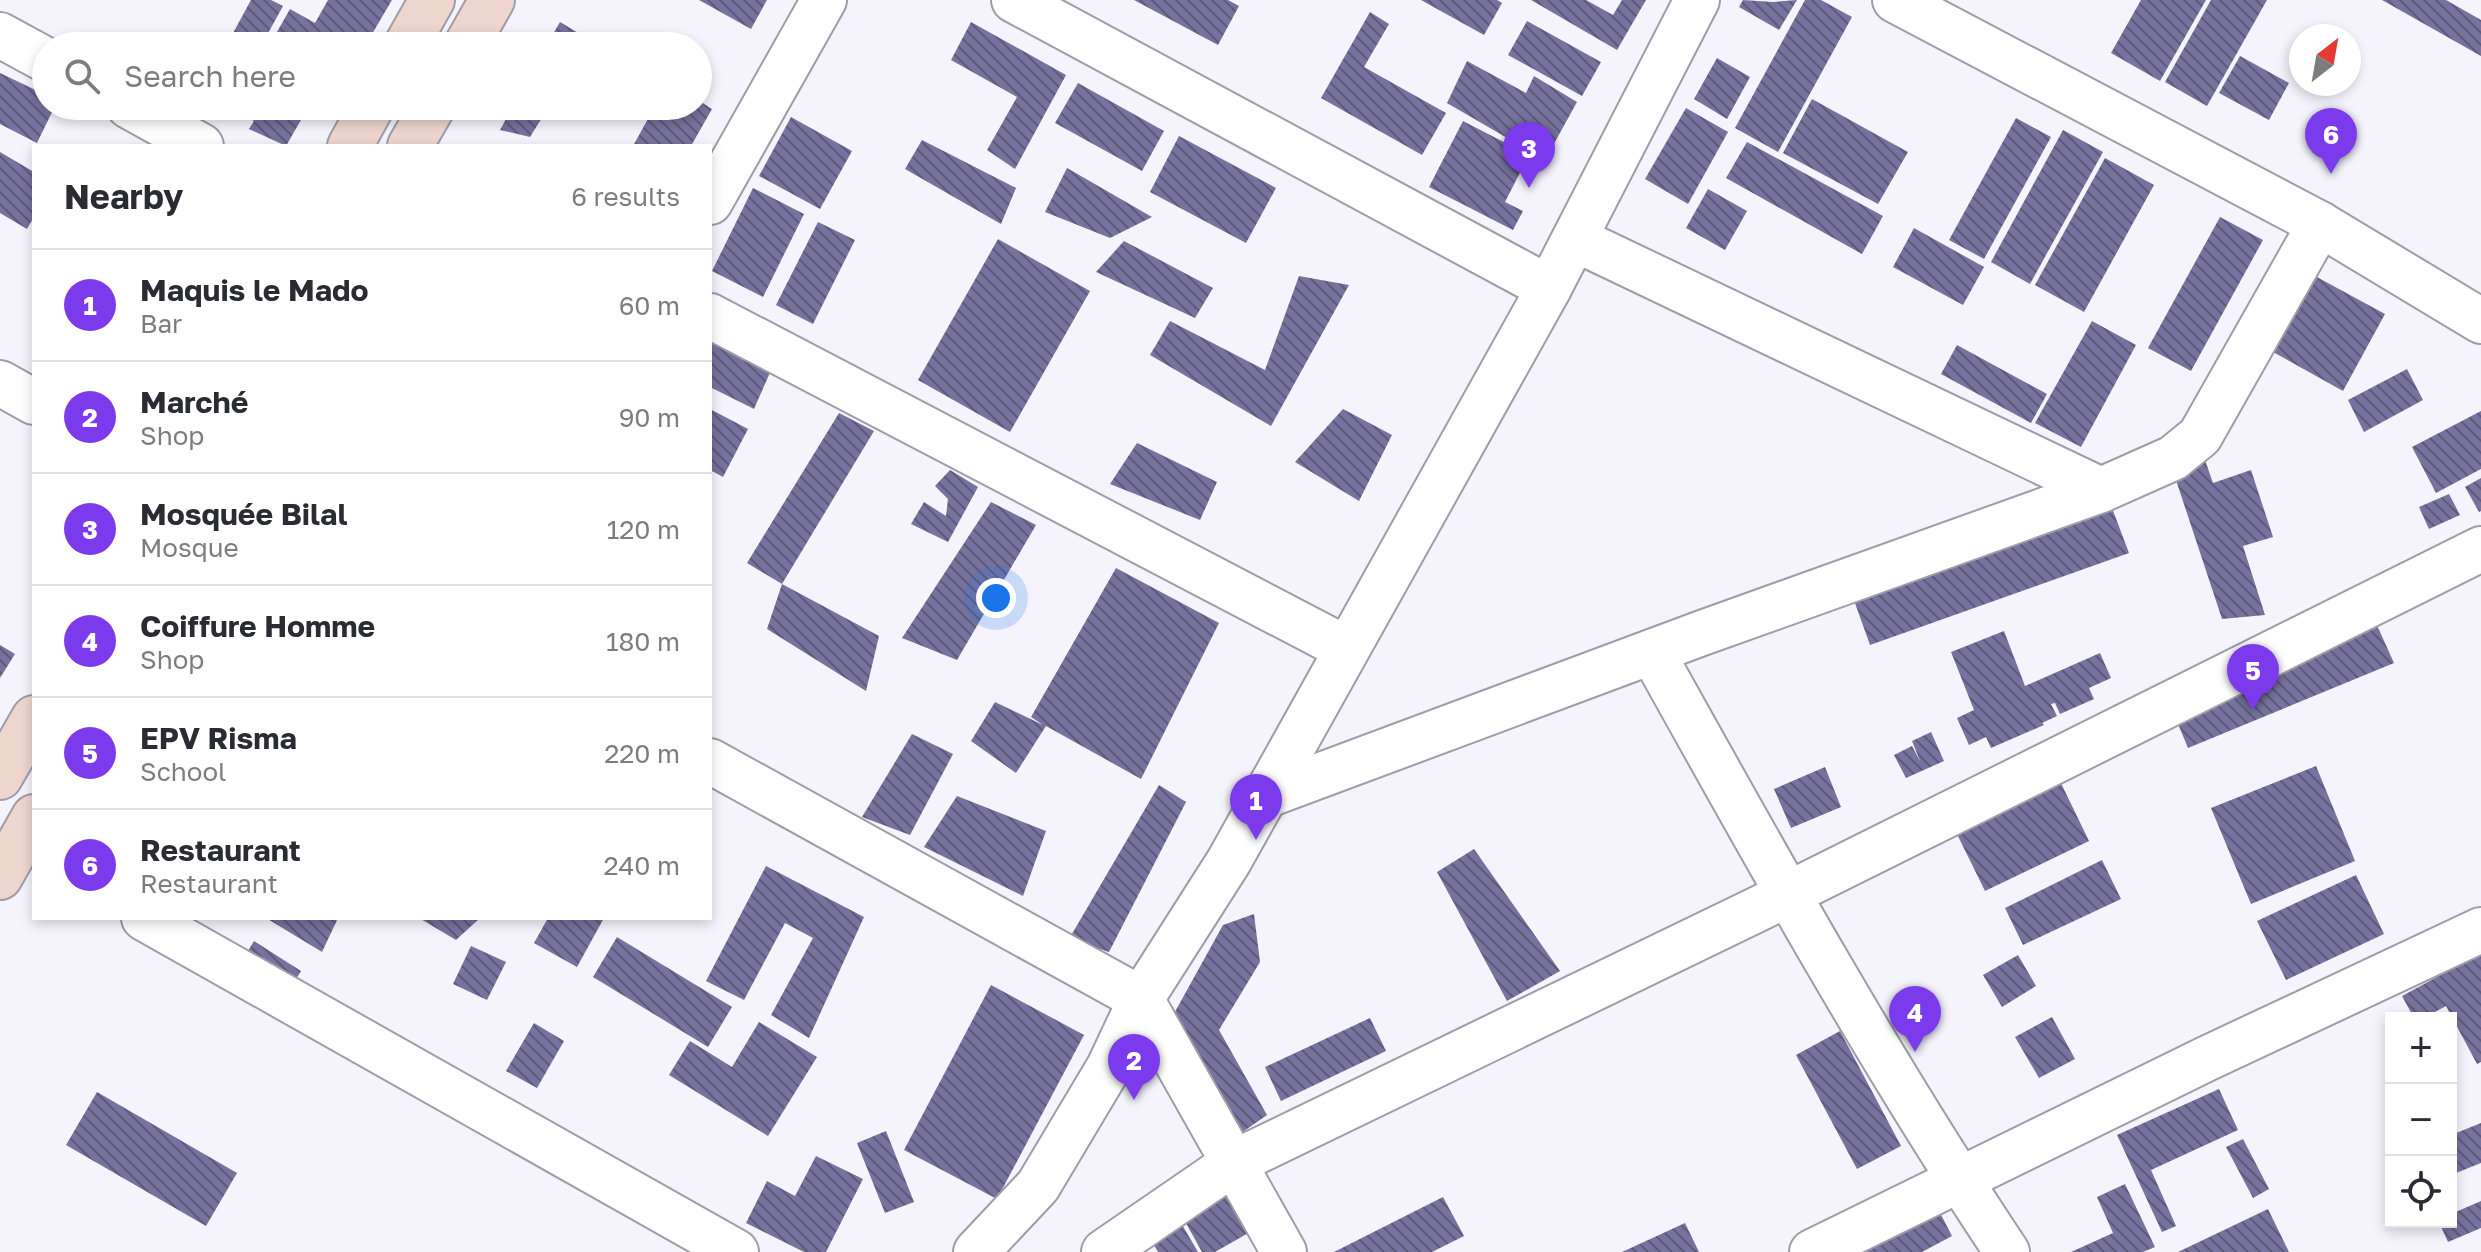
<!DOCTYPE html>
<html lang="en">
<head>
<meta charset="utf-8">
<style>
	body { margin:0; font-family:"Golos Text",sans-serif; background:#f2f2f3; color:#2b2b33 }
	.controls { position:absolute; right:24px; bottom:24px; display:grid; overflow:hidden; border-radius:0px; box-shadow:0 4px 12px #0003 }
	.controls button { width:72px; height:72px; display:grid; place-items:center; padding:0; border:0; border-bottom:2px solid #e1e1e2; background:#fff; color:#2b2b33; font:40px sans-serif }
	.compass { position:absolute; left:2289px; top:24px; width:72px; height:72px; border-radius:50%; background:#fff; box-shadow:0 4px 12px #0003; rotate:31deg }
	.you { position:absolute; left:996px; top:598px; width:28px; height:28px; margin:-20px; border:6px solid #fff; border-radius:50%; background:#1a73e8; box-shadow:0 0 0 12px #1a73e833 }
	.badge { display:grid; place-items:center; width:52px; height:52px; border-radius:50%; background:#7c3aed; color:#fff; font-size:26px; font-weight:700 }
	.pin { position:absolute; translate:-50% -66px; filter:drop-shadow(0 2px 4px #0008) }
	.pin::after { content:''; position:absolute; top:42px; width:28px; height:24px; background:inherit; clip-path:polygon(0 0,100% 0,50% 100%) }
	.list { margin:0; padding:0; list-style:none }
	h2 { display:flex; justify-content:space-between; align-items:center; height:104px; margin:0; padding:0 32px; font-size:34px }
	h2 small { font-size:26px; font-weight:400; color:#7c7c81 }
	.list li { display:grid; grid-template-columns:52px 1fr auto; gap:24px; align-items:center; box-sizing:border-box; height:112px; padding:0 32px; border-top:2px solid #e1e1e2 }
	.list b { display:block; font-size:30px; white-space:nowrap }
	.list p { margin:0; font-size:26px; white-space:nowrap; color:#7c7c81 }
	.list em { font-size:26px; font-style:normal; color:#7c7c81 }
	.icon { flex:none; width:44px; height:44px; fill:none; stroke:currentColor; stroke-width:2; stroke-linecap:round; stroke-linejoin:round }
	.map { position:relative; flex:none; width:2481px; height:1252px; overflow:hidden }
	.search { position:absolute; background:#fff; box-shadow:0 4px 12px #0003; left:32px; top:32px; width:680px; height:88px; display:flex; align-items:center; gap:20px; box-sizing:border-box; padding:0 28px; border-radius:44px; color:#7c7c81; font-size:30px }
	.panel { position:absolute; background:#fff; box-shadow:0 4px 12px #0003; left:32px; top:144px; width:680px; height:776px; border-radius:0px }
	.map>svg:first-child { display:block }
	.building { fill:url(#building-back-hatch) }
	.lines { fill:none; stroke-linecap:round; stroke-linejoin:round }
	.street-casing { stroke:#9e9da8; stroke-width:48 }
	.secondary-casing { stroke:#9e9da8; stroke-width:48 }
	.street { stroke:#fff; stroke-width:44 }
	.secondary { stroke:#eed6cf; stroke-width:44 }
</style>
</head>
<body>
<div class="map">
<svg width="2481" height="1252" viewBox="0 0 2481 1252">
	<defs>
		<pattern id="building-back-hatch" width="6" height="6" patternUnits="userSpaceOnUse" patternTransform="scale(2)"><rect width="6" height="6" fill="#78729e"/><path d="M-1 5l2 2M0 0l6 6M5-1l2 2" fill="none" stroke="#5e5a7b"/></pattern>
	</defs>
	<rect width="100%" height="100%" fill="#f5f4fd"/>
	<g class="building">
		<polygon points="251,0 271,0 283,6 261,46 226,46"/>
		<polygon points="328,0 392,0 365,46 346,43 344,46 269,46 290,9 315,23"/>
		<polygon points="699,0 767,0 751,29"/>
		<polygon points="1134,0 1228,0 1239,6 1218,45"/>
		<polygon points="1421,0 1497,0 1502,3 1484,35"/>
		<polygon points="1531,0 1586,0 1613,15 1622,0 1646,0 1617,50"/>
		<polygon points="1743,0 1773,2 1797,0 1779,30 1739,7"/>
		<polygon points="1805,0 1821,0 1852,17 1778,152 1735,128"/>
		<polygon points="2141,0 2206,0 2160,81 2111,53"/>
		<polygon points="2211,0 2267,0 2207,106 2165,82"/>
		<polygon points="2382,0 2446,0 2481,20 2481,56"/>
		<polygon points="1370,12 1389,24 1364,67 1446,113 1422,155 1321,98"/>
		<polygon points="1527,21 1601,62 1582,96 1508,55"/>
		<polygon points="560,22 600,46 546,46"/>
		<polygon points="971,22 1066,75 1015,169 987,150 1017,97 951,60"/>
		<polygon points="2240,56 2289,83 2269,120 2219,93"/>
		<polygon points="1717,58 1750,77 1727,119 1694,99"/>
		<polygon points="1467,61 1526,93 1534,76 1577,102 1545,160 1447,103"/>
		<polygon points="0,73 46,95 46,106 55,106 37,143 0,124"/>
		<polygon points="1078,83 1164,131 1142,171 1055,123"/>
		<polygon points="1812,99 1908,152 1878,204 1783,153"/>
		<polygon points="698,100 712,109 691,146 633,146 655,106 698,106"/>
		<polygon points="234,106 309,106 286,146 249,129 254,121 232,109"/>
		<polygon points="513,106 578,106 571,118 545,113 530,137 500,130"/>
		<polygon points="1686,108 1728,132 1688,204 1645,179"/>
		<polygon points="791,117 852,151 820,209 759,176"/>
		<polygon points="2016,118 2051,137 1984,259 1949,240"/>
		<polygon points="1463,121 1529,155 1505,202 1523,211 1513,230 1429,187"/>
		<polygon points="2063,130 2103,152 2030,284 1991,262"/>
		<polygon points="1179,136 1276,188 1246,243 1150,192"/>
		<polygon points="922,140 1016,188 1001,224 905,169"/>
		<polygon points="1747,142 1883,216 1862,254 1726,178"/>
		<polygon points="0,152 34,172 34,217 27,229 0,213"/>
		<polygon points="2105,158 2154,185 2084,312 2035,285"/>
		<polygon points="1067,168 1152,217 1110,238 1045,212"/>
		<polygon points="753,188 804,214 763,297 712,271"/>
		<polygon points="1708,189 1747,211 1725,250 1686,228"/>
		<polygon points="2220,217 2263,240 2191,371 2148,348"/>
		<polygon points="818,222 855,240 813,324 776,305"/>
		<polygon points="1914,228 1984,267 1963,305 1893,267"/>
		<polygon points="998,239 1090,291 1010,432 918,380"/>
		<polygon points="1124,241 1213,288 1195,318 1096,272"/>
		<polygon points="1299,276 1349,285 1271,426 1150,355 1170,321 1265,370"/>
		<polygon points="2315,276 2385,314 2343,391 2273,352"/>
		<polygon points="2092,321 2136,345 2081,447 2035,423"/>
		<polygon points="710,341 772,368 754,409 710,387"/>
		<polygon points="1957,345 2047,394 2031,423 1941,374"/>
		<polygon points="2407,369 2423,400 2364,432 2348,400"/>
		<polygon points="710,409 748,429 723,477 710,470"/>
		<polygon points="1343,409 1392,435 1359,501 1295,462"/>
		<polygon points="2481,411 2481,469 2436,493 2412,447"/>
		<polygon points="839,413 874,431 782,584 879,636 866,691 767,629 782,584 747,563"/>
		<polygon points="1137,443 1217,482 1200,520 1110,484"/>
		<polygon points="2205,460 2213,483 2251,470 2273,537 2243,546 2265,615 2222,619 2173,471"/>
		<polygon points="950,470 978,487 948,542 911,524 924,502 946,516 948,499 935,486"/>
		<polygon points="2481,478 2481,511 2479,512 2465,487"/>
		<polygon points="2449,494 2460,515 2429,529 2419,507"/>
		<polygon points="2109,500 2129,553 1870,645 1851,592"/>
		<polygon points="991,502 1036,525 957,660 902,638"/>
		<polygon points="1116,568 1219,623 1141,779 1046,726 1016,773 971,741 995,702 1043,725 1031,717"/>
		<polygon points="2376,623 2394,663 2188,748 2171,707"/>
		<polygon points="2004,631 2025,686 2100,653 2111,678 2089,688 2094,699 2060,714 2055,703 2051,704 2057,716 2042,723 2044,725 1991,748 1986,737 1969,745 1957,718 1974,710 1951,652"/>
		<polygon points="0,645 15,654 0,678"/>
		<polygon points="1931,732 1944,761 1906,778 1894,755 1912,746 1920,761 1912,741"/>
		<polygon points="912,734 953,754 910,835 862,817"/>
		<polygon points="2316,766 2355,861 2251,904 2211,808"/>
		<polygon points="1825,767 1841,807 1791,828 1774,789"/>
		<polygon points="2057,775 2089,841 1985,891 1953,826"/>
		<polygon points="1159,785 1186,802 1109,952 1069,939"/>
		<polygon points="957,796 1046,831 1023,896 924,847"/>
		<polygon points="1474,849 1560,971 1507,1001 1437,872"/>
		<polygon points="2102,860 2121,899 2023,945 2005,908"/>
		<polygon points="766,866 864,917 809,1038 771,1015 813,938 785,923 744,1000 706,981"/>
		<polygon points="2356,875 2384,934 2286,980 2257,921"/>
		<polygon points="1254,914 1260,962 1219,1030 1267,1115 1237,1136 1171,1019 1223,925"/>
		<polygon points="266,918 338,918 322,952"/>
		<polygon points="419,918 480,918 456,940"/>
		<polygon points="548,918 604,918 577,967 534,943"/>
		<polygon points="617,937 732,1007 708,1047 593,977"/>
		<polygon points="254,941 301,971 287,994 240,964"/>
		<polygon points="471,946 506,962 487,1000 453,984"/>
		<polygon points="2481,953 2481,1062 2477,1064 2446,1006 2424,1018 2414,1018 2402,996"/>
		<polygon points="2018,955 2036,986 2002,1007 1983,975"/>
		<polygon points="991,985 1084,1035 997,1199 904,1150"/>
		<polygon points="2052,1017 2075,1059 2039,1078 2015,1037"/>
		<polygon points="1370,1018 1386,1051 1281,1101 1265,1067"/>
		<polygon points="759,1022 817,1057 768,1136 669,1075 690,1041 732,1067"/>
		<polygon points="534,1023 564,1041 537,1088 506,1071"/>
		<polygon points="1840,1031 1901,1146 1857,1169 1796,1055"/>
		<polygon points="2219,1089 2238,1130 2151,1170 2176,1226 2162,1232 2117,1135"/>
		<polygon points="97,1092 237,1173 206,1226 66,1145"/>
		<polygon points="2481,1123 2481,1163 2451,1175 2451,1135"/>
		<polygon points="886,1131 914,1202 885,1213 857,1143"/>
		<polygon points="2243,1139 2269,1189 2253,1198 2226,1147"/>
		<polygon points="816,1156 863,1179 826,1252 804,1252 746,1223 767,1181 795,1196"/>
		<polygon points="2125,1184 2155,1247 2143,1252 2071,1252 2113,1233 2097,1197"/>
		<polygon points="1235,1187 1259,1227 1215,1252 1202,1252 1182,1216"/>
		<polygon points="1443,1197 1464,1236 1432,1252 1334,1252"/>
		<polygon points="2481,1201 2481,1228 2448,1242 2439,1222 2451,1222 2451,1214"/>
		<polygon points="1937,1207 1952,1236 1922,1252 1840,1252"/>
		<polygon points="2268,1209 2289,1252 2178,1252"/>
		<polygon points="1181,1223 1198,1252 1158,1252 1151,1240"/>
		<polygon points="1685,1223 1699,1252 1622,1252"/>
	</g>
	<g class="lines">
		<g class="street-casing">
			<g id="street">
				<polyline points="1014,0 1549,288"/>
				<polyline points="1895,0 2320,224 2481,321"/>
				<polyline points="0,35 46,60"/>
				<polyline points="129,106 201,146"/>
				<polyline points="710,202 824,0"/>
				<polyline points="1575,239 2101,490"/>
				<polyline points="710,316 1345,648"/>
				<polyline points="0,383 34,402"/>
				<path d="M1652,652c113,203 226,407 355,600"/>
				<polyline points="710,761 1141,999 1284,1252"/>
				<polyline points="1265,796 1702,633 2101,490 2173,458 2200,436 2320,224"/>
				<polyline points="144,918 736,1252"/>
				<polyline points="976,1252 1038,1186 1109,1067 1141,999 1229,861 1549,288 1697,0"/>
				<polyline points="1104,1252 1235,1162 1760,908 2481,549"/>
				<polyline points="1812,1252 2208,1058 2481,930"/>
			</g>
		</g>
		<g class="secondary-casing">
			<g id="secondary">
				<polyline points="406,46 432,0"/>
				<polyline points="466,46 492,0"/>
				<polyline points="350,146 372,106"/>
				<polyline points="410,146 433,106"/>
				<polyline points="0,777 34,718"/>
				<polyline points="0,877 34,817"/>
			</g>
		</g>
		<use href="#street" class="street"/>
		<use href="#secondary" class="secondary"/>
	</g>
</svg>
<div class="controls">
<button>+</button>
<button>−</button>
<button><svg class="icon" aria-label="locate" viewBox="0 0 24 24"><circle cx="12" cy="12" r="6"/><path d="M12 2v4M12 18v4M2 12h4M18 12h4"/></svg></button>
</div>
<svg class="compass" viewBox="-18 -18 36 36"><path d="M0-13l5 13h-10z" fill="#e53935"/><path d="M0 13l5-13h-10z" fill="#7c7c81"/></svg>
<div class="you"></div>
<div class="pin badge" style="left:1256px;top:840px">1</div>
<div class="pin badge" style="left:1134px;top:1100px">2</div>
<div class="pin badge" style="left:1529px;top:188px">3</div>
<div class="pin badge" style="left:1915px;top:1052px">4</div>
<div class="pin badge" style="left:2253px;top:710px">5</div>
<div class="pin badge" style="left:2331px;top:174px">6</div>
<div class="search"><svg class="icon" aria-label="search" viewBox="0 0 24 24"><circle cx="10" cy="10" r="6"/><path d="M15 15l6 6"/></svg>Search here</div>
<section class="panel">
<h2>Nearby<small>6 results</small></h2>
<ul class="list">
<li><span class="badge">1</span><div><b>Maquis le Mado</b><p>Bar</p></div><em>60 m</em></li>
<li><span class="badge">2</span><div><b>Marché</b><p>Shop</p></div><em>90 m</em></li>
<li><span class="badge">3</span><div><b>Mosquée Bilal</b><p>Mosque</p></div><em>120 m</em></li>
<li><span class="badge">4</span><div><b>Coiffure Homme</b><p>Shop</p></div><em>180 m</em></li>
<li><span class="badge">5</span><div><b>EPV Risma</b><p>School</p></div><em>220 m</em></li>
<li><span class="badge">6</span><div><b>Restaurant</b><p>Restaurant</p></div><em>240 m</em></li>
</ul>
</section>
</div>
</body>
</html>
